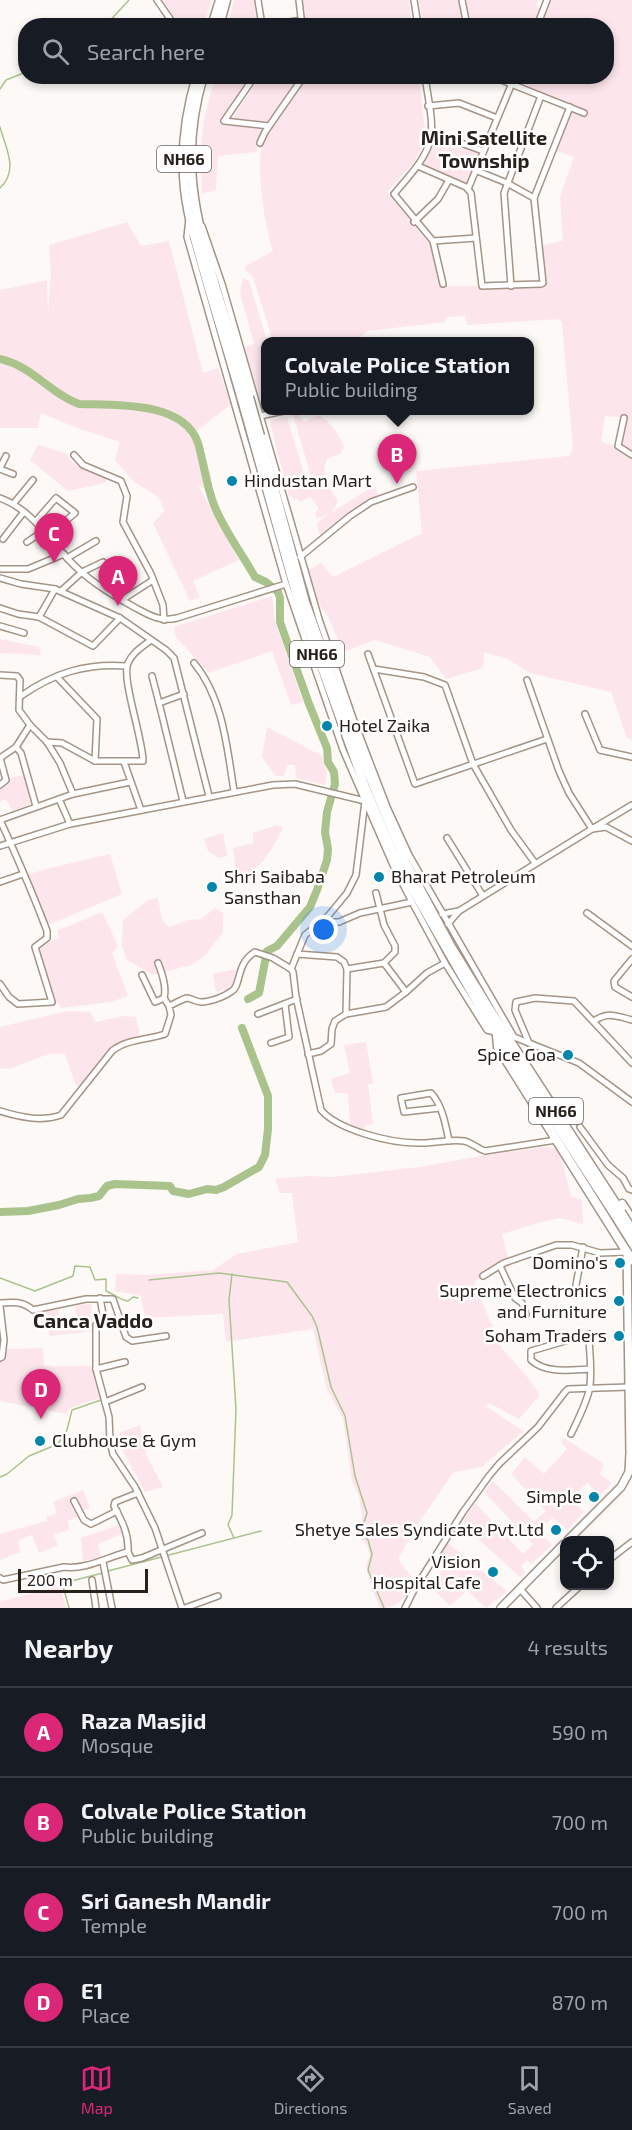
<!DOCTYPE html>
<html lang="en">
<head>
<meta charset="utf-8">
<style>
	body { margin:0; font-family:"Exo 2",sans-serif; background:#242831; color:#f1f3f6 }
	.controls { position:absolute; right:18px; bottom:18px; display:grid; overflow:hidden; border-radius:12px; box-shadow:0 3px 9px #0003 }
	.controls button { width:54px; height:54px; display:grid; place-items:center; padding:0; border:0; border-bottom:2px solid #363941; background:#171b24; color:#f1f3f6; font:30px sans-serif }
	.scale { position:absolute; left:18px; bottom:15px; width:130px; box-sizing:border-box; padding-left:6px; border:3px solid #27201b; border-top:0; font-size:16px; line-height:21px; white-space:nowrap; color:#27201b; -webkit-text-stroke:4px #fff; paint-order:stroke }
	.you { position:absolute; left:324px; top:930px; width:21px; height:21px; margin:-15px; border:4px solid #fff; border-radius:50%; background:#1a73e8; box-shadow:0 0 0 9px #1a73e833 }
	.badge { display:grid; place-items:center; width:39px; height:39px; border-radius:50%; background:#db2777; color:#fff; font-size:20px; font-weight:700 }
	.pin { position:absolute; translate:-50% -50px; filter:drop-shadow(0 2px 3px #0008) }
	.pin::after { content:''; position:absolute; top:32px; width:21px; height:18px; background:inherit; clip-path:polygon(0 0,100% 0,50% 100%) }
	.popup { position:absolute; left:261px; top:337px; width:273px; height:78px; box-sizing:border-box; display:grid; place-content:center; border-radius:12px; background:#171b24; filter:drop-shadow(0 2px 4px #0005); font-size:20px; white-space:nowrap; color:#9ea1a6 }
	.popup b { font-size:22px; color:#f1f3f6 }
	.popup::after { content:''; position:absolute; left:50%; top:100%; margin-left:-12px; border:12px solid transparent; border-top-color:#171b24 }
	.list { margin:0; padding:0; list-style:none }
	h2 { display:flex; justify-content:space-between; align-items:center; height:78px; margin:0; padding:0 24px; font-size:26px }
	h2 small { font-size:20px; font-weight:400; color:#9ea1a6 }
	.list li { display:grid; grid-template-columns:39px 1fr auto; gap:18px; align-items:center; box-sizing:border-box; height:90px; padding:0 24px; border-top:2px solid #363941 }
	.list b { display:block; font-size:22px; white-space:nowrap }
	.list p { margin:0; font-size:20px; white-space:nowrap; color:#9ea1a6 }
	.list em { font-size:20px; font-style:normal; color:#9ea1a6 }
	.icon { flex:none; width:33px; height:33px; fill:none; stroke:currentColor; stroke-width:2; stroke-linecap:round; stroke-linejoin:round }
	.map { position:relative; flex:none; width:632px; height:1608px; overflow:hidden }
	.search { position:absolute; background:#171b24; box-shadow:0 3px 9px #0003; left:18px; right:18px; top:18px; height:66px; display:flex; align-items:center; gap:15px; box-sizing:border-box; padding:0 21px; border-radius:24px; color:#9ea1a6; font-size:22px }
	.sheet { height:438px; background:#171b24 }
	nav { display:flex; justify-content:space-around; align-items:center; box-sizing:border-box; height:84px; border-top:2px solid #363941; background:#171b24; font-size:16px; color:#9ea1a6 }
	nav a { display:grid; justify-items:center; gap:3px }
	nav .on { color:#db2777 }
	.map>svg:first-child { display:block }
	.green { fill:#fde5ec }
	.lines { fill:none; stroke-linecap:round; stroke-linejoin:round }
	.stream { stroke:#aac38d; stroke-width:1.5 }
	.river { stroke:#aac38d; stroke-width:8 }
	.minor-casing { stroke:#a39486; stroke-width:8 }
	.major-casing { stroke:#a39486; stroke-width:10 }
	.highway-casing { stroke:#a39486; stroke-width:11 }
	.minor { stroke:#fff; stroke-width:5 }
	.major { stroke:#fff; stroke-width:7 }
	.highway { stroke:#fff; stroke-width:8 }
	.highway-bridge-casing { stroke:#a39486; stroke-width:11; stroke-linecap:butt }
	.highway-bridge { stroke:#fff; stroke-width:8 }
	.poi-dot { fill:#0585a9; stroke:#fff; stroke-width:2 }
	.labels { text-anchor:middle; stroke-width:5; stroke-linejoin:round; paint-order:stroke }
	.shield { fill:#fff; stroke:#68635f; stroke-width:1.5 }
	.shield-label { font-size:16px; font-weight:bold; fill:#27201b }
	.poi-label { font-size:18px; fill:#27201b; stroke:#fff; text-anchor:end }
	.neighbourhood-label { font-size:20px; font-weight:bold; fill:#27201b; stroke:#fff }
</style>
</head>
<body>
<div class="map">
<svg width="632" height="1608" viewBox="0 0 632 1608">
	<rect width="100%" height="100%" fill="#fcf9f6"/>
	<g class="green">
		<polygon points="163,0 212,0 204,25 180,26"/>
		<polygon points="234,0 254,0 257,25 228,25"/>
		<polygon points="303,0 409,0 412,25 307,25"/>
		<polygon points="419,0 460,0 464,22 445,25 423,25"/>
		<polygon points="466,0 538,0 536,5 540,9 534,25 474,25 471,24"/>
		<path d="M552,0h80v452l-12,-7 6,-27 -21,-2 -4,26 15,4 16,11v283l-5,-2 -16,-46 -81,-19 -22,-14 -24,-7 -1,16 -37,11 -16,-22 -55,-17 -32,12 -15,-36 -11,-14 -8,-32 12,-7 12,14 89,-44 -6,-62 153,-15 4,-7 -11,-126 -3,-4 -92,6 -2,-9 -19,1 -1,5 -77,9 -13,10h-82l-20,-64 -8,-7 1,-4 27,-15c-8,-23 -18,-86 -10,-109 9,-24 29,-45 43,-65h113l7,63 -12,22 -27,30 44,54 8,40h37l6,3 63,-3 -3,-41 21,-4 -3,-45 14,-39 -17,-6 15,-41 13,4 1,-3 -70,-29 3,-5 87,-1v-50l-65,-1z"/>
		<polygon points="215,77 250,77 223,118 222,123 263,128 256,152 218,156 216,190 202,194 201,146 204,119"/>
		<polygon points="260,77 300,77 269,122 231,120"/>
		<polygon points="438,137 481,152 466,185 424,167 423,165 435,138"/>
		<polygon points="127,222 141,246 169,241 203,373 218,368 231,404 197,431 211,475 212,494 198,485 239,560 193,581 200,597 190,601 153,523 165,511 158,497 133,481 115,460 120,442 80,429 41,413 38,428 0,428 0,290 47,280 48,313 51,273 49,245"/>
		<polygon points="243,278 249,281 267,341 265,342 265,409 262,407 245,347 254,344 240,293"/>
		<path d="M297,413l7,9 14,-7c13,7 20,18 26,32l-4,7 -13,5c-7,18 1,27 11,42l-6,11 42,-26 5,10 -23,12 -35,29 -5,-13 12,-10 -11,5 -2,-6 4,-4 -9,-13 -9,6 -12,-6 -19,-73 2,-3 15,-3 19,64 4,-8 -15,-51 -2,-8z"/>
		<polygon points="38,445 65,453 75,465 107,478 105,483 68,491 30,460"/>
		<polygon points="272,596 275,621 303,702 291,705 272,651 209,673 176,637 174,627"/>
		<polygon points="0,639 39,647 41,655 0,653"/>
		<polygon points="267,727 322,756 327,771 325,785 296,778 295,765 287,765 284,776 276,776 262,757"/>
		<polygon points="24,775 32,803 12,811 6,799 0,802 0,789 6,784 8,778"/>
		<path d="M277,825l6,2c-9,21 -24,45 -46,53l-4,-32 20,-5v-10z"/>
		<polygon points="223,833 227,856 219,858 208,851 204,839"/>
		<polygon points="110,854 122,894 48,925 27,875 46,869"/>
		<polygon points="158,898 162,920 169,927 188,920 201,919 215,908 223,913 223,932 206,955 191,965 153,975 127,960 122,946 123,920 148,900"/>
		<polygon points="102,912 118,946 112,953 128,996 111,1002 61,1008 55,999 39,947 59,938 57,931"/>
		<polygon points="236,969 232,988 216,992 213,974"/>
		<polygon points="67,1011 90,1012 96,1022 123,1016 136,1017 140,1036 113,1045 81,1084 76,1086 65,1054 48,1054 12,1068 0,1069 0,1027"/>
		<polygon points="366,1042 373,1084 368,1084 373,1124 365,1126 364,1131 350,1123 348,1093 335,1093 331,1079 350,1073 344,1045"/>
		<path d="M546,1147l13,2 12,47 11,4 1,24 -23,-6 -15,3 -43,13 6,24 -23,14 -11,11 28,66 23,25 15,21 -21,24 -30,-16 -3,3 37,25 -41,36 -28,5 -35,50 -21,37 17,23c-9,15 -16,26 -35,26l-10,-24 -4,-19 4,-9 -3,-11 -5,-5 -4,-9 4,-13 -3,-22 -7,-15 -9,-63 -16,-28 -14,-61 -87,13 -3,-28 -78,4 -4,-22 -26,-5 1,-17 31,1 66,-5 24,-16 61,-12 -6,-49h-12l-5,-14 34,-3 23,1 88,-10 60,-11z"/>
		<polygon points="91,1304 93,1331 50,1336 43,1312 58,1309 61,1320 68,1319 69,1322 77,1320 75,1306"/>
		<polygon points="43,1348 44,1366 96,1366 100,1398 70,1408 67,1414 0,1401 0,1355 7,1349"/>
		<polygon points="140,1425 147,1457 163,1487 145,1492 123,1451 119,1433"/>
		<polygon points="564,1438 604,1464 600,1474 612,1483 600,1496 587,1483 571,1499 584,1512 567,1530 553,1517 539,1530 552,1545 531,1564 527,1560 521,1566 525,1573 520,1577 477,1538 463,1521 475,1503 523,1554 533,1544 484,1492 493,1481 534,1522 546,1511 511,1474 525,1457 544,1474 567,1449 561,1442"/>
		<polygon points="83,1490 90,1508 80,1511 82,1515 67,1521 70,1529 54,1535 58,1545 39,1553 32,1535 18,1540 20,1552 0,1560 0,1534 47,1521 46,1517 57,1513 53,1502"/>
		<polygon points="119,1525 123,1533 98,1544 101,1557 83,1561 81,1538"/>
		<polygon points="448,1543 507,1591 486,1608 467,1590 450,1606 430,1586 450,1560 442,1552"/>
		<polygon points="59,1586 67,1608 0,1608 0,1602"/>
	</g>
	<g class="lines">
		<g class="stream">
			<polyline points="105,26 129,0"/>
			<polyline points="51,76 60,83 70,82 73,76"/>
			<polyline points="0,89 6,80 26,72"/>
			<path d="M0,127c6,22 19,43 0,61"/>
			<polyline points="232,1274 229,1300 236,1409 232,1515 228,1525 234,1538"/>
			<path d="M0,1278l35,13 38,-15 2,-10 15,1 5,13 11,-1v12c8,3 14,9 22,10l5,-4 5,1"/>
			<polyline points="149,1280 219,1273 287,1282 312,1316 317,1327 331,1387 345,1416 355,1476 367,1513 361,1532 368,1540 372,1554 368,1570 384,1608"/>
			<polyline points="0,1477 7,1474 29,1456 58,1444 67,1430 72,1410 101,1400"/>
			<polyline points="108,1571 261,1531"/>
			<polyline points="69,1608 63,1586 71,1581 103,1573"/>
		</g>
		<g class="river">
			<path d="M0,359c34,8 49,34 79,45 36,1 105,-3 119,39 6,21 8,41 16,62 10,25 28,49 41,72l11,5 12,10 2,6v24l29,82 18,44 1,14 6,10 1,12 -8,28 -2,20 3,17 -1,11 -10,30 -7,17 -33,39 -10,5 -8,42 -11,6"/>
			<polyline points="0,1212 28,1211 59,1205 78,1199 90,1198 99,1196 107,1186 115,1184 170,1186 173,1191 189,1194 207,1189 216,1190 224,1187 259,1167 265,1155 268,1129 268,1096 242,1028"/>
		</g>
		<g class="minor-casing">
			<g id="minor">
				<polyline points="157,0 175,26"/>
				<polyline points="258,0 262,26"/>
				<polyline points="299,0 302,26"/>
				<polyline points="414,0 418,26"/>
				<polyline points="462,0 467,26"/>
				<polyline points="265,26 302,20"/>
				<polyline points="537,26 547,0"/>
				<polyline points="255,76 224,121 269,126"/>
				<path d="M425,76c2,18 10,49 5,65 -6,21 -23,37 -36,53l39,47 43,-3"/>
				<polyline points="491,76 584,113"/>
				<polyline points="428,106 459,103 497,118"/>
				<polyline points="432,134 436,134 483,151"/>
				<polyline points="260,143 265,132 304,76"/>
				<polyline points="418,166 466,187 471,193 482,286 541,284 543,283 534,198 570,107"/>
				<polyline points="475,170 507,183 534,198"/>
				<polyline points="468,189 515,76"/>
				<polyline points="189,218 187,237 286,584 343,750 393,865 412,902 445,963 487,1030 495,1032"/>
				<polyline points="414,222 438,199 449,180"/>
				<polyline points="202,226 222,284 319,619 354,721 387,807 409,855 514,1037 579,1063 632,1102"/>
				<polyline points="433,241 443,284"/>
				<polyline points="511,286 504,193 541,96"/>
				<polyline points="260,416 288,410"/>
				<polyline points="624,418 618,446 632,455"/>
				<polyline points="74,455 83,465 121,481 127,496 123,522 151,574 163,605 164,620"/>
				<polyline points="0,468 6,456"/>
				<polyline points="0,469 13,474"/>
				<path d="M0,498c30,11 46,37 67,60 19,21 42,35 67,49 15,8 25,15 43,11l109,-34"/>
				<polyline points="14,503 33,480"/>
				<polyline points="36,521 56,498 75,513 49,535"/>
				<polyline points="3,539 23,513"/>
				<polyline points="27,542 45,530"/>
				<polyline points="300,557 350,516 371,502 413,487"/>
				<polyline points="67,558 96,541"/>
				<polyline points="0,569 28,569 64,554"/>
				<polyline points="0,578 21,584 55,589 120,618 166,650 174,658 209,796"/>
				<polyline points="61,591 82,572 103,562"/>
				<polyline points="122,600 153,580"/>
				<polyline points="0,608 18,614 39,617 93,646 120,618"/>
				<polyline points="39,617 55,589"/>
				<polyline points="0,626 24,633"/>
				<polyline points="368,654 415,784 547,739"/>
				<path d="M194,663c29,35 33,84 40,128"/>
				<polyline points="374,669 424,677 445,685 473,764 511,830 535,863"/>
				<polyline points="0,675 17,676 20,680 19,710 30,725 47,742 60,763 73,794"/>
				<polyline points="152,676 159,703"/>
				<polyline points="57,677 97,719 95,761"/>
				<polyline points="527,680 559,771 569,793 592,829 632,805"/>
				<path d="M21,696c33,-23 65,-33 105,-30"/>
				<polyline points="585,714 600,750 632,757"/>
				<path d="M47,742l15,1 33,18h48c0,-22 -22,-83 -15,-98 4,-10 14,-16 23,-23"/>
				<polyline points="16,747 21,753 36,806"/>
				<polyline points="0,758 16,747 30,725"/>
				<polyline points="124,762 141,810"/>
				<polyline points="0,785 6,780 0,758"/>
				<polyline points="59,799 70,824"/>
				<polyline points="183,801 159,703 184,694"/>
				<polyline points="0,820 73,794 130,782"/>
				<polyline points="447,838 483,896"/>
				<polyline points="0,846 70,824 273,785 295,784 365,801 356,875 347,893 328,916 305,935 291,969"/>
				<polyline points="0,882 23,874"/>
				<polyline points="376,893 384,925 395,946 395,952 384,963"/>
				<polyline points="587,913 632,946"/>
				<polyline points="442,914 459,911 592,829 606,827 632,841"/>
				<polyline points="321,922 339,922 360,913 412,902"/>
				<polyline points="448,924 459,911"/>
				<polyline points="297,954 337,957 344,962 347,969 346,1014"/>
				<polyline points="632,959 614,981 615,987 632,997"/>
				<path d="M158,963c4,10 9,24 6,35"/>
				<polyline points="347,969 384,963 406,992"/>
				<polyline points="142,975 155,1002 164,998 169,1006"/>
				<path d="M0,984l9,13 9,7 34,-2 -17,-55 12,-9v-7c-14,-37 -30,-74 -47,-111"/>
				<polyline points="258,1014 297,999"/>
				<path d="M594,1021c14,-10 22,-5 38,-1"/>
				<polyline points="271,1043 289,1037 285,1004"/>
				<polyline points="529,1043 515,1010 516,1002 535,998 574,1001 632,1063"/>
				<polyline points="308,1054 321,1051 331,1044 332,1029 335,1021 346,1014 386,1007 406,992 427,973 445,963"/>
				<path d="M440,1108l-36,4 -3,-14 30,-5c11,11 15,33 18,48"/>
				<path d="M0,1111c20,6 41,11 61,4l51,-64c14,-12 36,-11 53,-17l6,-19 -2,-9c5,-2 13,-7 18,-8 4,0 9,4 14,4 9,0 23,-5 31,-11 9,-5 4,-28 23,-39l18,6 18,11 2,3 3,25 25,113c17,20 69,33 96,33 15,1 32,-4 47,-2 7,1 14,8 21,10l71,-11"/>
				<polyline points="580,1127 608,1165 623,1178 629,1189 632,1190"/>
				<polyline points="500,1266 515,1298 522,1303 526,1314"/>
				<polyline points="483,1276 504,1263 556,1245 572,1245 600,1253 627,1252"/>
				<polyline points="576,1285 583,1247"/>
				<polyline points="100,1298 104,1320 102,1324 96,1325 96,1369 109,1417 110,1442 113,1454 135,1487 155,1528 182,1608"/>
				<path d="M0,1303c13,-1 22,-2 33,7l53,-11h27l13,38 6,4 34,-5"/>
				<polyline points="0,1306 4,1340 2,1357 0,1358"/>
				<polyline points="96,1369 125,1362"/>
				<polyline points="105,1402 142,1387"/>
				<path d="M571,1434c7,-14 14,-28 18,-43 4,-17 0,-39 0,-57l-58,17v9c15,14 40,10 59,9"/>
				<polyline points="74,1501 84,1520 91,1524 117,1511"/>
				<polyline points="128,1552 132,1560 142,1558 202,1533"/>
				<polyline points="610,1559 632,1542"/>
				<polyline points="103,1562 112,1608"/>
				<path d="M0,1578l3,2 61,-13c22,3 43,-10 64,-15 1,-18 -6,-31 -14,-46l1,-4 23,-9"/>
				<polyline points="92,1580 96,1608"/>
				<polyline points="520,1589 537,1608"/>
				<polyline points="185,1608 218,1596"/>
				<polyline points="405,1608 414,1590 463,1512 489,1476 499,1464 538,1427 565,1392 568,1389 629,1387"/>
				<polyline points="556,1608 580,1586"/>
			</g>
		</g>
		<g class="major-casing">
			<g id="major">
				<polyline points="568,1540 621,1487 629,1472 630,1453 627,1252"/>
				<polyline points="501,1608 564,1544"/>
			</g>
		</g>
		<g class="highway-casing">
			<g id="highway">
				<polyline points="212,26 220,0"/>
				<polyline points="219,26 226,0"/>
				<path d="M197,76c-10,33 -15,67 -13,101 2,37 14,72 24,108 11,38 23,76 34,115"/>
				<path d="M203,76c-24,80 -9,139 14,216 11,35 22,70 32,105"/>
				<polyline points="260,436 305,602 360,753 405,861 450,945 490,1010 621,1212"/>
				<polyline points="253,439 299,604 364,784 398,864 484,1014 615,1215"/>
				<polyline points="497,1035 498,1047 632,1260"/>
				<polyline points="622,1204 632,1220"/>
			</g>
		</g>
		<use href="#minor" class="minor"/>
		<use href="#major" class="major"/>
		<use href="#highway" class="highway"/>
		<g class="highway-bridge-casing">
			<g id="highway-bridge">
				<polyline points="249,397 260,436"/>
				<polyline points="242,400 253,439"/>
				<polyline points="621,1212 632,1230"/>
				<polyline points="615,1215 632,1242"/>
			</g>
		</g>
		<use href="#highway-bridge" class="highway-bridge"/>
	</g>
	<g class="poi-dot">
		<circle cx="232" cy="481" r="6"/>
		<circle cx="327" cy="726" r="6"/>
		<circle cx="379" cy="877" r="6"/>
		<circle cx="212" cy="887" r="6"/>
		<circle cx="568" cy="1055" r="6"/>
		<circle cx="620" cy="1263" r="6"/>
		<circle cx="619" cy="1301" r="6"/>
		<circle cx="619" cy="1336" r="6"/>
		<circle cx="40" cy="1441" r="6"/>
		<circle cx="594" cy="1497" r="6"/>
		<circle cx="556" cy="1530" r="6"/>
		<circle cx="493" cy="1572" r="6"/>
	</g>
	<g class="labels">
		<g class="shield">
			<rect x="157" y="146" width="54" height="26" rx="4.5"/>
			<rect x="290" y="641" width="54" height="26" rx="4.5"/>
			<rect x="529" y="1098" width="54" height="26" rx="4.5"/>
		</g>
		<g class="shield-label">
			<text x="184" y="165">NH66</text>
			<text x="317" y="660">NH66</text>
			<text x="556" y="1117">NH66</text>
		</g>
		<g class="poi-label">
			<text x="244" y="487" text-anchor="start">Hindustan Mart</text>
			<text x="339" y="732" text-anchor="start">Hotel Zaika</text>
			<text x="224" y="883" text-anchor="start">Shri Saibaba<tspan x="224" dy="21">Sansthan</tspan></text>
			<text x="391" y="883" text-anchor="start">Bharat Petroleum</text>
			<text x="556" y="1061">Spice Goa</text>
			<text x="608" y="1269">Domino's</text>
			<text x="607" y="1297">Supreme Electronics<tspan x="607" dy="21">and Furniture</tspan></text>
			<text x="607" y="1342">Soham Traders</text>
			<text x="52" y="1447" text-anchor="start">Clubhouse &amp; Gym</text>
			<text x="582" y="1503">Simple</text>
			<text x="544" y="1536">Shetye Sales Syndicate Pvt.Ltd</text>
			<text x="481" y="1568">Vision<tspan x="481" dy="21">Hospital Cafe</tspan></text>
		</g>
		<g class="neighbourhood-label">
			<text x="484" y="145">Mini Satellite<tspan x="484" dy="23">Township</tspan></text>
			<text x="93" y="1328">Canca Vaddo</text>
		</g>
	</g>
</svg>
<div class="controls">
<button><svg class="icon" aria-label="locate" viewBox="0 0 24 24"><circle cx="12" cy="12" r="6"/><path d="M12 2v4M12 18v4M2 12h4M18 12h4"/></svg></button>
</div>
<div class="scale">200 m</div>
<div class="you"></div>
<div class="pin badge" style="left:118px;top:606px">A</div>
<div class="pin badge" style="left:397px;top:484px">B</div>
<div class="popup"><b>Colvale Police Station</b>Public building</div>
<div class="pin badge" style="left:54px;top:563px">C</div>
<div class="pin badge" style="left:41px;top:1419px">D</div>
<div class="search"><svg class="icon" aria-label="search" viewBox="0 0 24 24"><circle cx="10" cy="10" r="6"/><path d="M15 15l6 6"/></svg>Search here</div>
</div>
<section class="sheet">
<h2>Nearby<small>4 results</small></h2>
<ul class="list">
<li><span class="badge">A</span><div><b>Raza Masjid</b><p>Mosque</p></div><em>590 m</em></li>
<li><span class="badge">B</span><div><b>Colvale Police Station</b><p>Public building</p></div><em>700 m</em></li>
<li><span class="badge">C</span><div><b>Sri Ganesh Mandir</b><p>Temple</p></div><em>700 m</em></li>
<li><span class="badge">D</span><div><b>E1</b><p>Place</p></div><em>870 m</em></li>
</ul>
</section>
<nav>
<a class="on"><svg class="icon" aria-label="map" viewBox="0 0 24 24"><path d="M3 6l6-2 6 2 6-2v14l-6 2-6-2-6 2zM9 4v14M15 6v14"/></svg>Map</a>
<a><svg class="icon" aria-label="directions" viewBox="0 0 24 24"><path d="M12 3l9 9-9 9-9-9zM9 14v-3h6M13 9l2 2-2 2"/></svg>Directions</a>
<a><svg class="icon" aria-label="saved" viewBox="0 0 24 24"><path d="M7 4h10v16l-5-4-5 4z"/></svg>Saved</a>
</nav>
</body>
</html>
